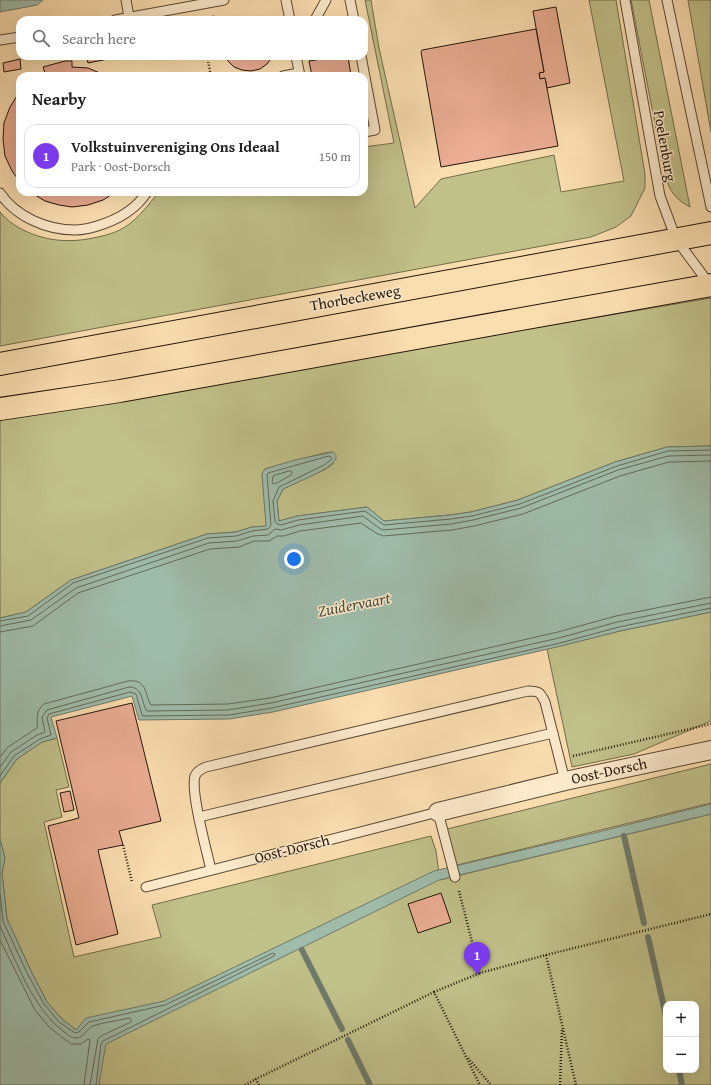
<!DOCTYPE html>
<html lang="en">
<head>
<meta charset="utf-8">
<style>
	body { margin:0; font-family:"Gentium Book Plus",serif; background:#f6f6f6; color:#222 }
	.controls { position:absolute; right:12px; bottom:12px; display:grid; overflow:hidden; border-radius:8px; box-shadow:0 4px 16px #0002 }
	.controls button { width:36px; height:36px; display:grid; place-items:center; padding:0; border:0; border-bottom:1px solid #e0e0e0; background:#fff; color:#222; font:20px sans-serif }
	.you { position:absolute; left:294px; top:559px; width:14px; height:14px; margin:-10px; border:3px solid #fff; border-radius:50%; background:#1a73e8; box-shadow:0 0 0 6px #1a73e833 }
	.badge { display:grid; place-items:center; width:26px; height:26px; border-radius:50%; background:#7c3aed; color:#fff; font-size:13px; font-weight:700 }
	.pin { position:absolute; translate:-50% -33px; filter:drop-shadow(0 1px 2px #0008) }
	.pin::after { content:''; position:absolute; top:21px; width:14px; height:12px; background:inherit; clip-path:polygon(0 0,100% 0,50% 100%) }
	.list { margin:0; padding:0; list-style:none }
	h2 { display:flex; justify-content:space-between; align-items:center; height:52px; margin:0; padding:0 16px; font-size:17px }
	h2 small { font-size:13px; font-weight:400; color:#767676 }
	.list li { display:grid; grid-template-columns:26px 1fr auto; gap:12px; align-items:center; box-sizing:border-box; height:64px; margin:0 8px 8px; padding:0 8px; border:1px solid #e0e0e0; border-radius:12px }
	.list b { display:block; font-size:15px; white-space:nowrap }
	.list p { margin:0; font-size:13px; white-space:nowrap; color:#767676 }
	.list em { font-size:13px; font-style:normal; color:#767676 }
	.icon { flex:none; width:22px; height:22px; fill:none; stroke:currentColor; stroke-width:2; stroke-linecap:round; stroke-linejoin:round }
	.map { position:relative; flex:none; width:711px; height:1085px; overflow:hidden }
	.search { position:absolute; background:#fff; box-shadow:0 4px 16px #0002; left:16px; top:16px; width:352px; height:44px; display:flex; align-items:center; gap:10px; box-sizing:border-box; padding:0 14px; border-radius:12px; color:#767676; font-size:15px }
	.panel { position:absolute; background:#fff; box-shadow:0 4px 16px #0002; left:16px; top:72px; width:352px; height:124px; border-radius:12px }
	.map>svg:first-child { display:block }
	.green { fill:#c1c18a; stroke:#726c4a; fill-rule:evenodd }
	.water { fill:#9fbcab; stroke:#6e7a6b }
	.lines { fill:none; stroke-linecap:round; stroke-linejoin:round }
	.shore { stroke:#62695a; stroke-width:1 }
	.stream { stroke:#6e7a6b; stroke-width:6 }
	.building { fill:#ebad93; stroke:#24160a }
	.lane-casing { stroke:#5a4834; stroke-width:11 }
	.street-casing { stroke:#5a4834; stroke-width:20 }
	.primary-casing { stroke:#24160a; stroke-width:24 }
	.path { stroke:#24160a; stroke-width:2.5; stroke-dasharray:1 2; stroke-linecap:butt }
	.lane { stroke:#fceacc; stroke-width:9 }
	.street { stroke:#fceacc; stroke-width:18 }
	.primary { stroke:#fbdeb0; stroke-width:22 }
	.labels { text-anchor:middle; stroke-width:3; stroke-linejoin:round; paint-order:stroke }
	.street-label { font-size:15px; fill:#24160a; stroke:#fceacc }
	.water-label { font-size:16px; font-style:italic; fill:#4f5042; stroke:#fceacc }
</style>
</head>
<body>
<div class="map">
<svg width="711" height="1085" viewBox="0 0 711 1085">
	<rect width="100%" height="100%" fill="#fbdeb0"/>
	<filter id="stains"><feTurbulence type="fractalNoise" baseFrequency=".005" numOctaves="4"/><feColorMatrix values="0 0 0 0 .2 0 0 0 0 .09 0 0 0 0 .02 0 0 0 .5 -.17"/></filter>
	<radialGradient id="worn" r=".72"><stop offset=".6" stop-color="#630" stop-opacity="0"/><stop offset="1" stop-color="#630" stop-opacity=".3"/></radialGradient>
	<g class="green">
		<path d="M365,0h6l8,48 36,160 26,-29 113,-24 7,37 63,-11 -35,-181h27l29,174v14l-14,28 -15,11 -25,10 -591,109v-134c4,4 8,9 13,12 24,16 52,20 80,14 10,-2 23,-5 32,-11 14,-9 23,-22 34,-35h205v-45l30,-4z"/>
		<path d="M631,0h18l41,207c-15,-8 -20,-15 -25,-32z"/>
		<polygon points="688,0 711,0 711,132"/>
		<polygon points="711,298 711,446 667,447 615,462 518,500 471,512 450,515 384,521 367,507 297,516 279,521 277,501 283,489 326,469 333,464 333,452 324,453 265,469 262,474 267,526 252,527 236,532 207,534 71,580 26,612 0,618 0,418"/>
		<polygon points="711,612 711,721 634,754 572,767 547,649 620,631"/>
		<path d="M57,738l12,49 -13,3 6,27 -18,5 30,135 87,-20 -9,-32 279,-69 5,15 4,29 271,-66v271h-611l-13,-67 -11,12 -14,-11 -15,-17 -16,-31 -24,-52 -5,-46 3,-15 -5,-19v-56l17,-24 25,-17zM666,1004h30v66h-30z"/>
		<polygon points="711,764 711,803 453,866 443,830"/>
	</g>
	<g class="water">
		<polygon points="0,0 43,0 37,5 0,12"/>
		<path d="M711,446v166l-91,19 -59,15 -288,66 -44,7 -90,1 -7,-24 -81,21 6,21 -15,4 -25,17 -17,24v-165l26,-6 45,-32 136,-46 29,-2 16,-5 14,-1 -4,-52 3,-5 30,-9 38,-8 3,3v4c-8,12 -39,23 -53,30l-6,12 2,20 18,-5 70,-9 17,14 66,-6 21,-3 47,-12 97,-38 52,-15z"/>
		<polygon points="711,804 711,814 439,880 106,1044 99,1083 100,1085 0,1085 0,839 5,858 2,873 7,919 31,971 47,1002 62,1019 76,1030 86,1018 164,1001 434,871 590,834"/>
	</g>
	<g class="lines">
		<g class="shore">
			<polygon points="290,471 292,472 291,475 275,484 272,483 273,476"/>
			<polyline points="0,621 28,616 73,583 208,538 236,536 252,531 268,529 271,525 267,475 268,473 325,457 330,456 332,459 324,465 279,487 273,501 275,521 277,524 281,525 298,520 365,511 384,525 451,519 472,516 520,504 617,466 668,451 711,450"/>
			<polyline points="0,626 31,620 76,588 209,543 237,541 253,536 268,535 275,529 281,530 299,525 363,516 379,528 383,530 451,524 473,520 521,508 618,470 668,456 711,455"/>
			<polyline points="0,632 33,626 78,593 210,549 239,547 254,541 269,541 277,536 284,536 300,531 361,523 376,533 383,536 452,530 474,526 523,514 620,476 669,462 711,461"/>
			<path d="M0,757l8,-10 29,-19c1,-10 -2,-17 7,-24l84,-23c20,-2 16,13 23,24l77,-1 42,-6 288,-66 58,-16 95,-19"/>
			<path d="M0,767l11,-15 26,-17 8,-3 -3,-15 5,-7 82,-23c15,0 12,16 18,24l81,-1 43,-7 288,-65 58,-16 94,-19"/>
			<polyline points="0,776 14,756 40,739 51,735 47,718 49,714 130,692 136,694 142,715 143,716 229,715 272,708 560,643 619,627 711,608"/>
			<polyline points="0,894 3,921 27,973 44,1004 59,1022 75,1033 79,1032 89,1022 165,1005 273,953 275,954 274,956 103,1041 101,1044 96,1085"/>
			<path d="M0,926c16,35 32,81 63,105 4,3 8,7 13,7 8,0 10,-9 17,-12 11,-4 24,-5 36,-8l2,1v3l-30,14 -3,3 -8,46"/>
			<polyline points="0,940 35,1010 50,1028 71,1044 81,1044 88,1039 90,1040 84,1085"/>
		</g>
		<g class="stream">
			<polyline points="624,836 644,923"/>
			<polyline points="648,937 666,1016"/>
			<polyline points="302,950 342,1029"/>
			<polyline points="348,1040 370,1085"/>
			<polyline points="679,1070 682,1085"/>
		</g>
	</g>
	<g class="building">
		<polygon points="556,7 570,83 547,88 545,78 540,79 539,73 544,72 533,11"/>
		<polygon points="214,16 215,20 210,20 209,17"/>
		<polygon points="536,29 544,72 539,73 540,79 545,78 558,146 441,167 421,52 422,50"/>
		<polygon points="86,56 123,56 88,63"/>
		<polygon points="226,56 273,56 267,64 260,69 251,71 242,70 234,67 228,61"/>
		<polygon points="327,56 348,56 351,76 312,76 309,61 328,58"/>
		<polygon points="20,59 21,69 4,72 3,63"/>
		<polygon points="65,61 72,61 72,67 88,68 107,76 39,76 45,73 43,67"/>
		<polygon points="20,91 20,182 12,171 5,156 3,139 4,123 10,107"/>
		<polygon points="30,192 116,192 103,200 88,205 72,207 59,205 45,201"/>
		<polygon points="132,703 161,821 119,831 123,845 98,850 118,934 76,945 48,826 79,818 56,721"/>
		<polygon points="70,791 74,810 64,812 60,793"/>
		<polygon points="441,893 451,922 418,933 408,904"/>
	</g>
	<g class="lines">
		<g class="lane-casing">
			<g id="lane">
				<polyline points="126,0 129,17"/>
				<polyline points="286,0 290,20"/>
				<polyline points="350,0 354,20"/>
				<polyline points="625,0 660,196 676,239 710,285"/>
				<polyline points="667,0 711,207"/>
				<polyline points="316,18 326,0"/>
				<polyline points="115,20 224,0"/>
				<polyline points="0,40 20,37"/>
				<polyline points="296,56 300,76"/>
				<polyline points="361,56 375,130 364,132"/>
				<polyline points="283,76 299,73"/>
				<path d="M0,193c16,24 47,37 75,37 16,0 43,-10 55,-20 6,-4 13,-12 17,-18"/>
				<polyline points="199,817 553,733"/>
				<path d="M211,870c-4,-18 -21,-79 -16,-94 2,-5 6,-7 11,-9l322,-76c11,0 12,1 17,11l20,79"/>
				<polyline points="146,887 438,812 455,877"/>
			</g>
		</g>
		<g class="street-casing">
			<polyline id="street" points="438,812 565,781 711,750"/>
		</g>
		<g class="primary-casing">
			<g id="primary">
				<polyline points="0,364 711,233"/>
				<polyline points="0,409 120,391 711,285"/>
			</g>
		</g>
		<g class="path">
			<polyline points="207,56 211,76"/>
			<polyline points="573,756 711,724"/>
			<polyline points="123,845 132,882"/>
			<polyline points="459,891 480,973 546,955 711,914"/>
			<polyline points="546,955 576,1085"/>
			<polyline points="434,992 480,973"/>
			<polyline points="468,1058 491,1085"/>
			<polyline points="245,1085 256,1079"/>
			<polyline points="259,1085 256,1079 434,992 480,1085"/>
			<polyline points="560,1085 562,1028"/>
		</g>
		<use href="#lane" class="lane"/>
		<use href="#street" class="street"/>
		<use href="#primary" class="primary"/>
	</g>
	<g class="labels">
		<g class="street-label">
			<text transform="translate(665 146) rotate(80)" y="5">Poelenburg</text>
			<text transform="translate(355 298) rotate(-10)" y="5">Thorbeckeweg</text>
			<text transform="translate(609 771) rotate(-12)" y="5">Oost-Dorsch</text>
			<text transform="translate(292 849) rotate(-14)" y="5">Oost-Dorsch</text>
		</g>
		<g class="water-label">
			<text transform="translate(354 604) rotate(-11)" y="6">Zuidervaart</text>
		</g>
	</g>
	<rect width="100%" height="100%" filter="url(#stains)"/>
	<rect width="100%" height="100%" fill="url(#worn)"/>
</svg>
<div class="controls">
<button>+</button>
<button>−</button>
</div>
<div class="you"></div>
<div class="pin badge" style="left:477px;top:975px">1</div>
<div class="search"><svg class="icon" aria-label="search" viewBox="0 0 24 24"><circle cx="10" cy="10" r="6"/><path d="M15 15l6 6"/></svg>Search here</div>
<section class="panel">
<h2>Nearby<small></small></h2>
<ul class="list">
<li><span class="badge">1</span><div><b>Volkstuinvereniging Ons Ideaal</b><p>Park · Oost-Dorsch</p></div><em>150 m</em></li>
</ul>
</section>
</div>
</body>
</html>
